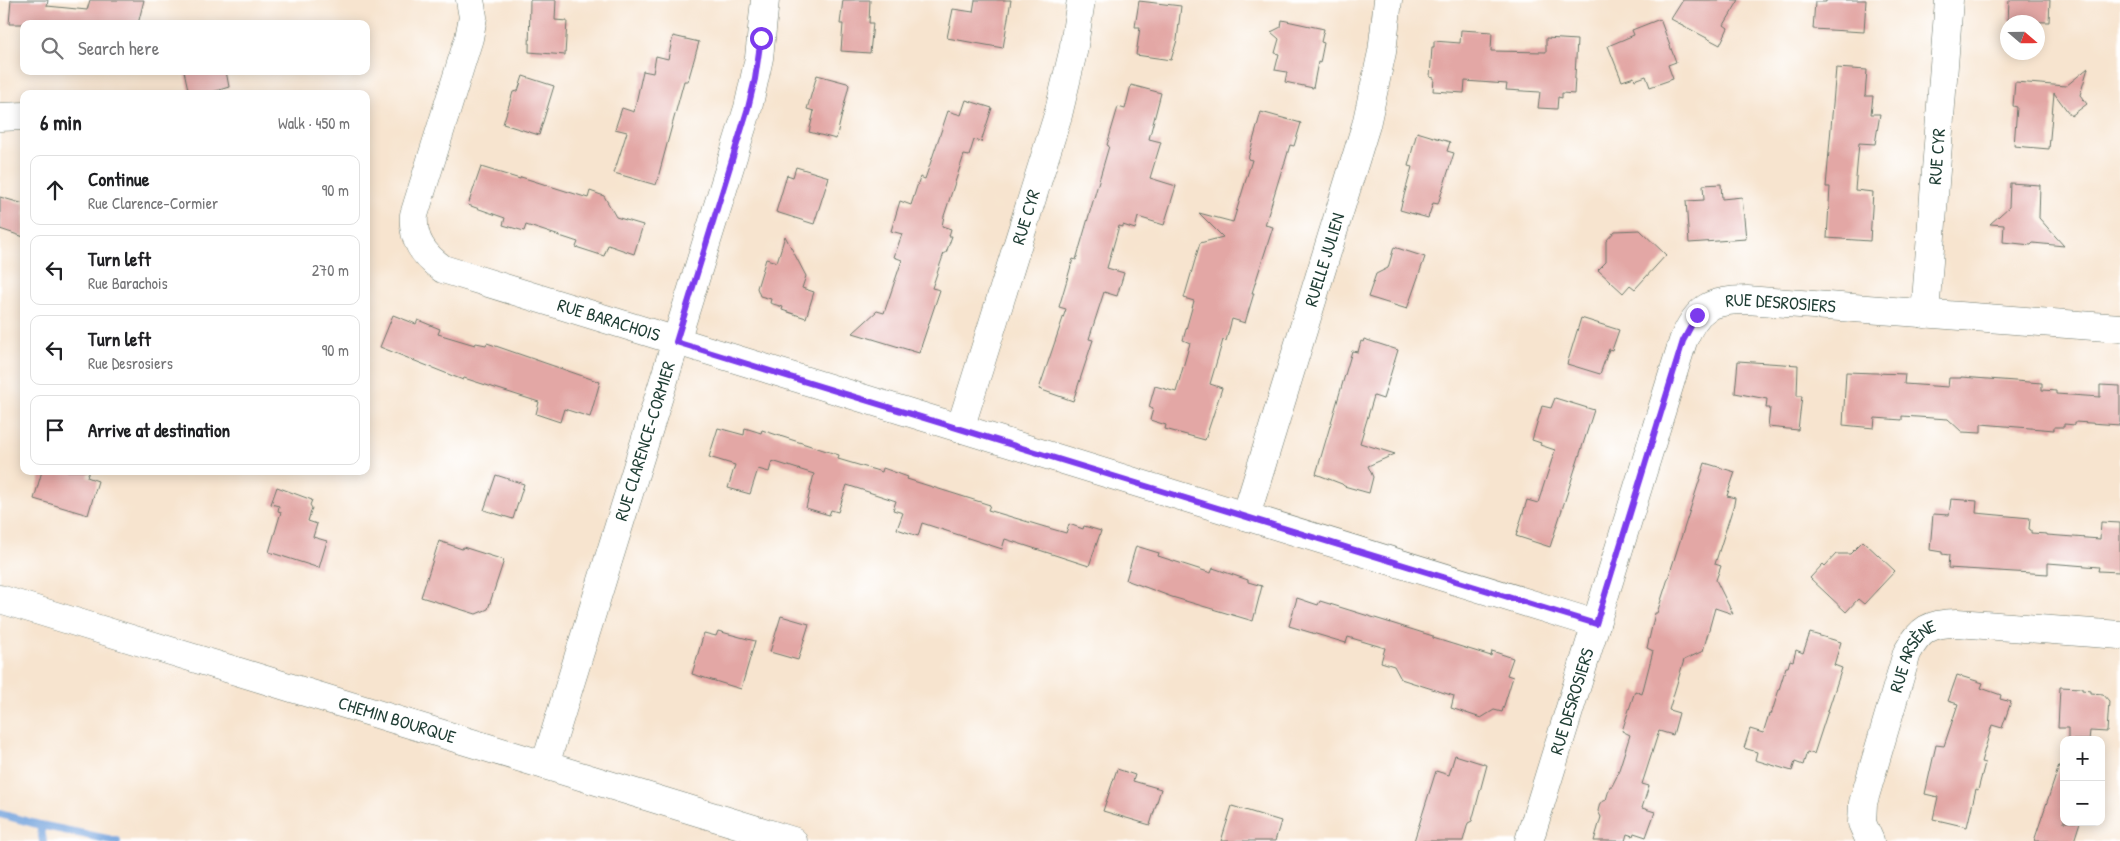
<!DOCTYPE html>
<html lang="en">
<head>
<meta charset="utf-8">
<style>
	body { margin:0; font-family:"Patrick Hand",sans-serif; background:#f6f6f6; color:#202124 }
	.controls { position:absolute; right:15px; bottom:15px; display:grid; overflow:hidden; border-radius:10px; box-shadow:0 2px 12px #0003 }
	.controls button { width:45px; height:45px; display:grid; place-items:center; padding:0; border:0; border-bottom:1px solid #e0e0e0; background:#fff; color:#202124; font:25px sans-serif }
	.compass { position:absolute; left:2000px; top:15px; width:45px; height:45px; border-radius:50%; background:#fff; box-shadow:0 2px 12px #0003; rotate:110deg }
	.stop { position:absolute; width:15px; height:15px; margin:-11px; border:4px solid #7c3aed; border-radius:50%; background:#fff }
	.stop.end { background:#7c3aed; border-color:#fff; box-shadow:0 1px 5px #0008 }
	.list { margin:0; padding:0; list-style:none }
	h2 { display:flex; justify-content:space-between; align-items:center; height:65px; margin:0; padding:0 20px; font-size:21px }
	h2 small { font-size:16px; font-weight:400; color:#757577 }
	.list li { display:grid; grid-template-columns:32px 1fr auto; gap:15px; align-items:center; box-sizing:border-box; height:70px; margin:0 10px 10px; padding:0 10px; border:1px solid #e0e0e0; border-radius:10px }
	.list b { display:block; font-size:19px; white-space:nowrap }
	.list p { margin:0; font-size:16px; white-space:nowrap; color:#757577 }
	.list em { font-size:16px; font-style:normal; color:#757577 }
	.icon { flex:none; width:28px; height:28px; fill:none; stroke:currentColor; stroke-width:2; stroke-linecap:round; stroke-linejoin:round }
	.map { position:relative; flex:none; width:2120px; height:841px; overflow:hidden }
	.search { position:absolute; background:#fff; box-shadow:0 2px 12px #0003; left:20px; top:20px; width:350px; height:55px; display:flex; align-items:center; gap:12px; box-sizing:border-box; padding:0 18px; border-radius:10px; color:#757577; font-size:19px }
	.panel { position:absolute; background:#fff; box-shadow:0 2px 12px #0003; left:20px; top:90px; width:350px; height:385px; border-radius:10px }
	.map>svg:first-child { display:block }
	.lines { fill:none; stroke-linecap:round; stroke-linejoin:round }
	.stream { stroke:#72a2dc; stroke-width:8 }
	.building { fill:#e3a7a5 }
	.minor-casing { stroke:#6b776a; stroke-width:29 }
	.minor { stroke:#fff; stroke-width:28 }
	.route { stroke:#7c3aed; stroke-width:6 }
	.labels { text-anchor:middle; stroke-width:4; stroke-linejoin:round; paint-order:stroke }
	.street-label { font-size:18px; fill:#1f3d34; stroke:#fff }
</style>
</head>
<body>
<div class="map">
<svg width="2120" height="841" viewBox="0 0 2120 841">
	<rect width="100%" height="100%" fill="#fff"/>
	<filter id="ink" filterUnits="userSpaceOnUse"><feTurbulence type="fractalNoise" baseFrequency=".02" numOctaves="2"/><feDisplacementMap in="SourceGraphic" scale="10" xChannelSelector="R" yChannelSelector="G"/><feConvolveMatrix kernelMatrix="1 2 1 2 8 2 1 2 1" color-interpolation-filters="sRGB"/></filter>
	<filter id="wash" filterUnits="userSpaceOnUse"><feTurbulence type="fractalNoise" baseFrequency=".0096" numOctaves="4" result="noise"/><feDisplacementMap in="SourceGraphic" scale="20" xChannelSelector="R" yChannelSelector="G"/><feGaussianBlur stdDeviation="1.12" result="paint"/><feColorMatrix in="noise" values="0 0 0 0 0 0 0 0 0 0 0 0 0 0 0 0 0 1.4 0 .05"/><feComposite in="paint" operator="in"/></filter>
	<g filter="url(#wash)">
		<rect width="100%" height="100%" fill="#f7e4cf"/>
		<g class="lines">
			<g class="stream">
				<polyline points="0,814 40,825 117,841"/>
				<polyline points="40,825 43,841"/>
			</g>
		</g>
		<g id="blocks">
			<g class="building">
				<polygon points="11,0 48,0 47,6 87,10 90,0 144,0 138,24 9,24"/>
				<polygon points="530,0 556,0 555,20 567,21 565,55 529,52"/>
				<polygon points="843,0 870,0 869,23 873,23 870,53 841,51 843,24 840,24"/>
				<polygon points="975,0 1011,0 1003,48 947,38 953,9 973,12"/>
				<polygon points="1683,0 1739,0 1724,25 1728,28 1720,45 1671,19"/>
				<polygon points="1826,0 1866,0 1864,32 1813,29 1815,2 1826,2"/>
				<polygon points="2009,0 2050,0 2049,22 2008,21"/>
				<polygon points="1139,1 1181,6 1177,40 1171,60 1136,55 1140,27 1135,27"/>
				<polygon points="1660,19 1676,62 1668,65 1673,79 1650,87 1646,76 1635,80 1634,77 1622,81 1608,46 1634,35 1632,30"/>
				<polygon points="1282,20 1324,29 1321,42 1324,43 1320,63 1318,62 1313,88 1285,82 1287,72 1275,70 1279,54 1275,53 1279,39 1271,32 1281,27"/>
				<polygon points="1461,30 1492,32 1491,51 1546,52 1546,38 1577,40 1574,94 1562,93 1562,98 1558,97 1557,109 1538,108 1540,92 1506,90 1507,84 1465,81 1464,93 1433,91 1434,78 1430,77 1432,47 1434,47 1434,41 1460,43"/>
				<polygon points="673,36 699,42 688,81 684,81 656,185 614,173 627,132 615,129 622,108 634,112 643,71 653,73 656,56 668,59"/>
				<polygon points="1836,68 1867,70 1865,96 1873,96 1871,114 1880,114 1875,144 1859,143 1855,190 1873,192 1870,241 1827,238 1830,187 1826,187"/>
				<polygon points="2088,68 2080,95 2087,104 2071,116 2054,93 2049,149 2014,146 2017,107 2013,106 2015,82 2066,86"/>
				<polygon points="184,71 226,71 229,87 206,94 189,94"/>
				<polygon points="817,75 847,83 849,85 836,139 809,132 814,111 807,109"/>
				<polygon points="523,76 554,86 539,135 503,124 513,92 518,91"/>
				<polygon points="1131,85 1161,93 1149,139 1161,142 1150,178 1176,186 1164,225 1138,217 1135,229 1123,225 1123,227 1119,226 1107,268 1124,273 1117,296 1104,292 1089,339 1093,340 1073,401 1039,389 1066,309 1059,307 1073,259 1076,260 1109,146 1107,145 1118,107 1125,109"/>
				<polygon points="966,100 992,108 981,142 974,140 969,156 964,155 944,216 942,226 951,229 949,236 952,236 946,253 944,253 932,288 940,290 919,353 853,333 877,311 884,313 902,260 894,257 902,234 891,231 900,201 911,205 920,177 925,179 948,111 961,115"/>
				<polygon points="1261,112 1301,123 1294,146 1290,145 1283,169 1282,169 1265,225 1273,227 1252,293 1254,293 1245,323 1232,319 1226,341 1223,340 1210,384 1222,388 1205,440 1165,429 1166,425 1150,420 1153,409 1149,407 1155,386 1176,392 1190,343 1183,340 1194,301 1184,298 1200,243 1223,237 1199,213 1233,222 1252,160 1248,159"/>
				<polygon points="1417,132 1450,142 1447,151 1454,153 1438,204 1433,203 1428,218 1400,210 1412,167 1408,166"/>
				<polygon points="481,167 520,179 521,177 588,198 590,191 604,196 616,217 643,225 634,254 608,245 604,256 576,247 578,242 526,225 524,231 503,225 505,218 468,205"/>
				<polygon points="796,167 829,177 814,224 776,212 787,175 793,177"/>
				<polygon points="2010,183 2040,185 2039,218 2064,246 2033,243 2031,245 2003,242 2004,225 1990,224 2009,207"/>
				<polygon points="1721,184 1722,199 1742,197 1746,239 1689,243 1686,201 1704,200 1703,185"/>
				<polygon points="0,197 24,204 24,237 0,229"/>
				<polygon points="1640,230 1666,255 1635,289 1630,285 1623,293 1598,270 1606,262 1606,241 1615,231"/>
				<polygon points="785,236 806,276 802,288 814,292 806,318 782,310 783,307 770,303 771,299 760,296 757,288 766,259 777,262"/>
				<polygon points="1394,247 1425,257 1407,309 1368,297 1376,274 1388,268"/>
				<polygon points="393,315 416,324 418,320 440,329 438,334 475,345 476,343 486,345 487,343 600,382 590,417 564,409 560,422 536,414 539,402 464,378 463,380 380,347"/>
				<polygon points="1581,318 1619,330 1612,350 1609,349 1600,374 1567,364"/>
				<polygon points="1364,339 1398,350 1383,399 1374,396 1360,443 1395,454 1368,466 1373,477 1369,493 1344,486 1342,484 1316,474 1352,351 1358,352 1361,341 1363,342"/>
				<polygon points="1738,361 1798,365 1797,396 1802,396 1798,430 1768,427 1770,408 1766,408 1767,399 1735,393"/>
				<polygon points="1846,372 1905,374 1904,384 1948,387 1949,378 1961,378 1961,377 2042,383 2042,390 2056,391 2056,394 2100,397 2100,385 2120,386 2120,425 2075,422 2075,425 2064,424 2064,427 2054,427 2054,430 1981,424 1981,433 1962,432 1948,419 1902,416 1902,420 1875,418 1874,428 1843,425"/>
				<polygon points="1555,398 1594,410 1550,547 1516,536 1527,500 1538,503 1555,450 1540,445 1541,443 1532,440 1542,406 1551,408"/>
				<polygon points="718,428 744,435 745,428 761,433 762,430 780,436 839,455 838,459 882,472 883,468 908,477 907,479 990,505 988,510 1045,527 1066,533 1069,524 1083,529 1084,526 1101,531 1089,566 1005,539 1002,549 922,523 918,536 897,529 903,513 893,510 896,501 847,485 838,512 831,510 829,515 806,508 814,474 772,461 769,472 758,469 750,494 728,488 735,465 709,457"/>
				<polygon points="1705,463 1735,472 1727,496 1735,498 1734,504 1715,564 1721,566 1716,580 1733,614 1715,608 1703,651 1684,660 1669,710 1679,713 1673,735 1659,731 1642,784 1649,786 1642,808 1655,812 1646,837 1634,833 1633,836 1627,834 1625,841 1594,841 1601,817 1598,811 1600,803 1606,800 1610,786 1612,786 1617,776 1630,735 1622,731 1635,691 1642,694 1653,651 1647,648 1655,613 1657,613"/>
				<polygon points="42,471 89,471 87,477 98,481 88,515 34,499"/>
				<polygon points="496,475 524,484 513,519 484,510"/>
				<polygon points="277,487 312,500 310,505 312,508 308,521 317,524 313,537 327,541 319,568 269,552 281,512 278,511 279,506 271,504"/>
				<polygon points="1951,499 1977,501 1976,513 2030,518 2029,529 2031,530 2031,533 2047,534 2047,535 2100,539 2101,522 2120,523 2120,572 2098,571 2099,567 2048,563 2048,574 1948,568 1949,555 1942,554 1942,552 1930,550 1933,514 1949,515"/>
				<polygon points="439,541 462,549 463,547 504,560 488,609 476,614 421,597"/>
				<polygon points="1863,541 1895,571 1864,604 1858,599 1846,612 1810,578 1823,564 1825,566 1836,554 1850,554"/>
				<polygon points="1136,546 1159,553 1158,556 1211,573 1213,568 1248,580 1248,582 1262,586 1253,621 1172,597 1126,580"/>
				<polygon points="1297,598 1318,605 1320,601 1433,636 1433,638 1491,656 1492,651 1513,658 1507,675 1513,677 1502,712 1494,710 1481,718 1451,708 1454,696 1401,679 1394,666 1381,662 1385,648 1348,637 1346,643 1289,626"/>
				<polygon points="781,616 809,624 798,660 770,652"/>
				<polygon points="718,631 755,641 741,689 692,674 704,633 716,636"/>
				<polygon points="1810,633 1841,642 1834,665 1842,668 1814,754 1807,752 1803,765 1795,762 1792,771 1755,760 1757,752 1744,748 1750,729 1763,733 1769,714 1771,715 1786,667 1788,667 1790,660 1793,661 1796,650 1803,653"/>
				<polygon points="1957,675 1983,683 1981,688 2001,695 2000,699 2011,702 2002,728 1992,725 1981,762 1985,763 1978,790 1976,789 1967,827 1933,819 1938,797 1925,794 1936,745 1944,746 1958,704 1948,701"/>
				<polygon points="2060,687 2082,688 2082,690 2091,691 2091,693 2103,694 2109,701 2107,732 2090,731 2089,740 2068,740 2068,728 2058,728"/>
				<polygon points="1455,755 1487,765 1472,821 1468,823 1463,841 1414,841 1436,771 1449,775"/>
				<polygon points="2059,766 2064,766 2064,822 2080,822 2074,841 2034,841"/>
				<polygon points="1117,769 1135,775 1133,781 1161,789 1150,825 1103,811"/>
				<polygon points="1232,806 1281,821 1275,841 1221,841"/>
			</g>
		</g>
	</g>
	<g filter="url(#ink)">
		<use href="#blocks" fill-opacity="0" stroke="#6b776a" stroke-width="1"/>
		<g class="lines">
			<g class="minor-casing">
				<g id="minor">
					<path id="s1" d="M470,0l3,17 -4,21 -55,177c-2,24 9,40 29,54l1153,355"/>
					<polyline points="0,117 24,116"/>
					<path id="s2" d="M1925,314l24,-314"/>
					<path id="s3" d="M960,429l98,-314 15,-63 8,-52"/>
					<path id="s4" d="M1246,516l120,-391 16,-73 6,-52"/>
					<path id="s5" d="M0,599l793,242"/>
					<path id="s6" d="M545,765l203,-657 11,-50 6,-58"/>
					<path id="s7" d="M1529,841l154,-500c14,-34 28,-41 64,-41l373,28"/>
					<path id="s8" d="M1870,841l-8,-18 1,-20 44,-150c13,-24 23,-30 50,-30l163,12"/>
				</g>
			</g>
			<use href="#minor" class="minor"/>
		</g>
	</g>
	<g class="lines" filter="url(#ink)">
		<polyline class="route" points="761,38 755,79 748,108 676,342 1596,624 1683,341 1697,315"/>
	</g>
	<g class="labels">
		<g class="street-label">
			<text dy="6" stroke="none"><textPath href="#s2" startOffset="158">RUE CYR</textPath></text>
			<text dy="6" stroke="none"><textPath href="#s3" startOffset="222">RUE CYR</textPath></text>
			<text dy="6" stroke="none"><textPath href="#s4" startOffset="268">RUELLE JULIEN</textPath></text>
			<text dy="6" stroke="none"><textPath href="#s7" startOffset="640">RUE DESROSIERS</textPath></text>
			<text dy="6" stroke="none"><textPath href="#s1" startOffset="462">RUE BARACHOIS</textPath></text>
			<text dy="6" stroke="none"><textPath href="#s6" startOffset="339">RUE CLARENCE-CORMIER</textPath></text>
			<text dy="6" stroke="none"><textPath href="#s8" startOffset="196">RUE ARSÈNE</textPath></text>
			<text dy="6" stroke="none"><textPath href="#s7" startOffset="146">RUE DESROSIERS</textPath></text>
			<text dy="6" stroke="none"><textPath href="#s5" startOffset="415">CHEMIN BOURQUE</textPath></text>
		</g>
	</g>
</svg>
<div class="controls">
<button>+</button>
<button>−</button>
</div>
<svg class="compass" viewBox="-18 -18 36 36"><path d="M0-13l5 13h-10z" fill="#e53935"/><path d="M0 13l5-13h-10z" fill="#757577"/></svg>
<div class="stop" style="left:761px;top:38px"></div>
<div class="stop end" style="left:1697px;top:315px"></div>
<div class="search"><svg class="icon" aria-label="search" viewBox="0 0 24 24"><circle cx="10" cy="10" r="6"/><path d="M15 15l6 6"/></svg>Search here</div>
<section class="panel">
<h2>6 min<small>Walk · 450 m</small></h2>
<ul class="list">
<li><svg class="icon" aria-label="ahead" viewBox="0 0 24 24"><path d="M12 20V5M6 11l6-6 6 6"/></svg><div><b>Continue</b><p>Rue Clarence-Cormier</p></div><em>90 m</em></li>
<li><svg class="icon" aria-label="left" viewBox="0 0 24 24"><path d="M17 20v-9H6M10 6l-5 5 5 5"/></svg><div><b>Turn left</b><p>Rue Barachois</p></div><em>270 m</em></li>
<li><svg class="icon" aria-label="left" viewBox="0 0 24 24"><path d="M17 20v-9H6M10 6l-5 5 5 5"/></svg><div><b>Turn left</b><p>Rue Desrosiers</p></div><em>90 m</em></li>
<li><svg class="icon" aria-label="arrive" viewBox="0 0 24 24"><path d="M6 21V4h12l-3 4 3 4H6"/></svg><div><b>Arrive at destination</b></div></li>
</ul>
</section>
</div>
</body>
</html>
